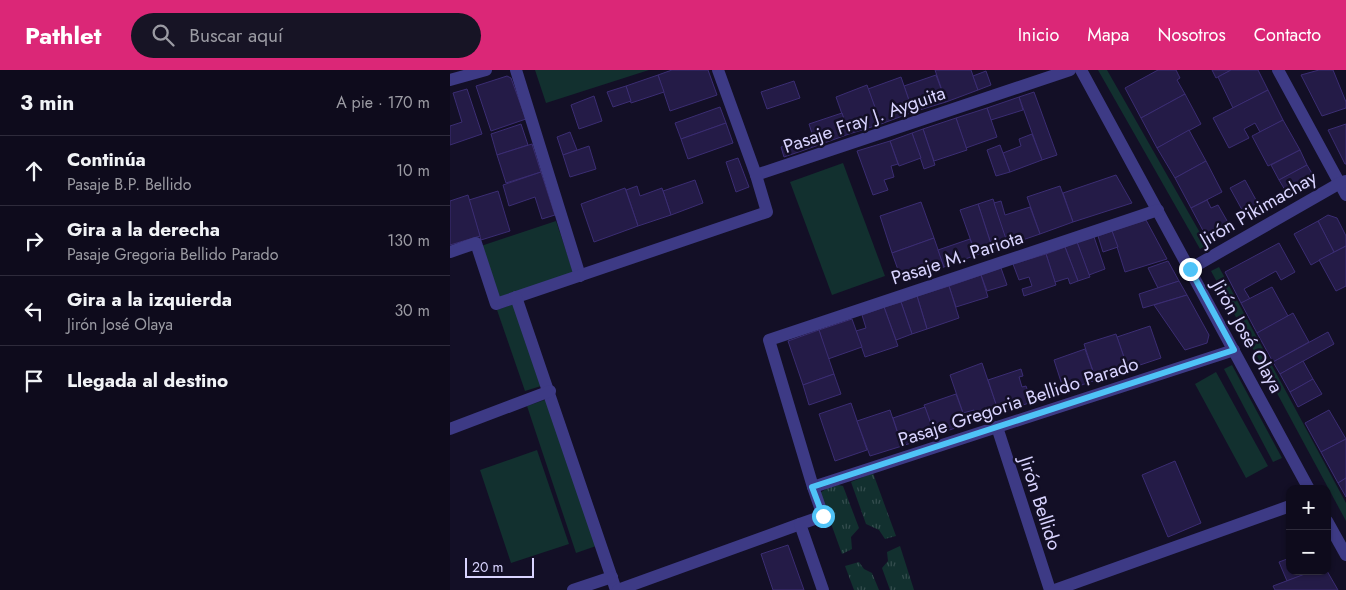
<!DOCTYPE html>
<html lang="es">
<head>
<meta charset="utf-8">
<style>
	body { margin:0; font-family:Jost,sans-serif; background:#171425; color:#f1f3f6 }
	.controls { position:absolute; right:15px; bottom:15px; display:grid; overflow:hidden; border-radius:10px; box-shadow:0 1px 4px #0004 }
	.controls button { width:45px; height:45px; display:grid; place-items:center; padding:0; border:0; border-bottom:1px solid #2e2b3b; background:#0e0b1c; color:#f1f3f6; font:25px sans-serif }
	.scale { position:absolute; left:15px; bottom:12px; width:69px; box-sizing:border-box; padding-left:5px; border:2px solid #d9d4ff; border-top:0; font-size:14px; line-height:18px; white-space:nowrap; color:#d9d4ff; -webkit-text-stroke:4px #130f26; paint-order:stroke }
	.stop { position:absolute; width:15px; height:15px; margin:-11px; border:4px solid #4fc3f7; border-radius:50%; background:#fff }
	.stop.end { background:#4fc3f7; border-color:#fff; box-shadow:0 1px 5px #0008 }
	.list { margin:0; padding:0; list-style:none }
	h2 { display:flex; justify-content:space-between; align-items:center; height:65px; margin:0; padding:0 20px; font-size:21px }
	h2 small { font-size:16px; font-weight:400; color:#9b9ba3 }
	.list li { display:grid; grid-template-columns:32px 1fr auto; gap:15px; align-items:center; box-sizing:border-box; height:70px; padding:0 20px; border-top:1px solid #2e2b3b }
	.list b { display:block; font-size:19px; white-space:nowrap }
	.list p { margin:0; font-size:16px; white-space:nowrap; color:#9b9ba3 }
	.list em { font-size:16px; font-style:normal; color:#9b9ba3 }
	.icon { flex:none; width:28px; height:28px; fill:none; stroke:currentColor; stroke-width:2; stroke-linecap:round; stroke-linejoin:round }
	.map { position:relative; flex:none; width:896px; height:520px; overflow:hidden }
	header { display:flex; align-items:center; gap:30px; box-sizing:border-box; height:70px; padding:0 25px; background:#db2777; color:#fff }
	header strong { font-size:24px }
	nav { display:flex; gap:28px; margin-inline-start:auto; font-size:18px }
	.search { width:350px; height:45px; background:#171425; display:flex; align-items:center; gap:12px; box-sizing:border-box; padding:0 18px; border-radius:28px; color:#9b9ba3; font-size:19px }
	main { display:flex }
	aside { flex:1; background:#0e0b1c }
	.map>svg:first-child { display:block }
	.grass { fill:url(#grass-tufts) }
	.green { fill:#12302f }
	.building { fill:#241b47; stroke:#3b2d73 }
	.lines { fill:none; stroke-linecap:round; stroke-linejoin:round }
	.minor { stroke:#3d3a85; stroke-width:12 }
	.route { stroke:#4fc3f7; stroke-width:6 }
	.labels { text-anchor:middle; stroke-width:5; stroke-linejoin:round; paint-order:stroke }
	.street-label { font-size:19px; fill:#d9d4ff; stroke:#130f26 }
</style>
</head>
<body>
<header>
<strong>Pathlet</strong>
<div class="search"><svg class="icon" aria-label="search" viewBox="0 0 24 24"><circle cx="10" cy="10" r="6"/><path d="M15 15l6 6"/></svg>Buscar aquí</div>
<nav><a>Inicio</a><a>Mapa</a><a>Nosotros</a><a>Contacto</a></nav>
</header>
<main>
<aside>
<h2>3 min<small>A pie · 170 m</small></h2>
<ul class="list">
<li><svg class="icon" aria-label="ahead" viewBox="0 0 24 24"><path d="M12 20V5M6 11l6-6 6 6"/></svg><div><b>Continúa</b><p>Pasaje B.P. Bellido</p></div><em>10 m</em></li>
<li><svg class="icon" aria-label="right" viewBox="0 0 24 24"><path d="M7 20v-9h11M14 6l5 5-5 5"/></svg><div><b>Gira a la derecha</b><p>Pasaje Gregoria Bellido Parado</p></div><em>130 m</em></li>
<li><svg class="icon" aria-label="left" viewBox="0 0 24 24"><path d="M17 20v-9H6M10 6l-5 5 5 5"/></svg><div><b>Gira a la izquierda</b><p>Jirón José Olaya</p></div><em>30 m</em></li>
<li><svg class="icon" aria-label="arrive" viewBox="0 0 24 24"><path d="M6 21V4h12l-3 4 3 4H6"/></svg><div><b>Llegada al destino</b></div></li>
</ul>
</aside>
<div class="map">
<svg width="896" height="520" viewBox="0 0 896 520">
	<defs>
		<pattern id="grass-tufts" width="24" height="20" patternUnits="userSpaceOnUse" patternTransform="scale(1.25)"><rect width="24" height="20" fill="#12302f"/><path d="M3 7l-1-3M5 7V3M7 7l1-3M15 17l-1-3M17 17v-4M19 17l1-3" fill="none" stroke="#344d4e"/></pattern>
	</defs>
	<rect width="100%" height="100%" fill="#130f26"/>
	<g class="grass">
		<polygon points="423,403 446,466 435,469 429,460 416,454 401,412"/>
		<polygon points="383,414 393,416 409,458 401,467 402,479 392,484 370,423"/>
		<polygon points="450,476 464,520 440,520 432,498 438,491 437,482"/>
		<polygon points="409,492 414,499 422,503 429,520 404,520 395,496"/>
	</g>
	<g class="green">
		<polygon points="85,0 199,0 96,33"/>
		<polygon points="648,0 657,0 757,175 750,179"/>
		<polygon points="393,93 435,206 382,225 340,112"/>
		<polygon points="106,151 124,204 49,229 31,176"/>
		<polygon points="769,197 896,433 896,451 761,201"/>
		<polygon points="63,234 91,316 75,321 47,240"/>
		<polygon points="782,295 832,388 823,392 774,299"/>
		<polygon points="766,302 818,396 796,408 745,314"/>
		<polygon points="100,328 149,475 126,483 77,336"/>
		<polygon points="87,380 119,474 61,493 30,400"/>
	</g>
	<g class="building">
		<polygon points="222,0 258,0 267,25 220,41 208,5"/>
		<polygon points="485,0 521,0 528,20 496,32"/>
		<polygon points="708,0 726,0 730,8 727,10 735,24 691,48 675,18"/>
		<polygon points="762,0 781,0 766,8"/>
		<polygon points="781,0 808,0 818,20 783,38 768,7"/>
		<polygon points="869,0 883,0 896,32 896,38 872,46 851,5"/>
		<polygon points="536,1 541,15 528,20 523,6"/>
		<polygon points="208,5 214,22 181,33 176,16"/>
		<polygon points="486,5 496,32 463,42 454,16"/>
		<polygon points="57,6 61,8 76,49 41,61 26,16"/>
		<polygon points="451,7 463,42 431,54 418,19"/>
		<polygon points="344,11 350,28 317,39 311,22"/>
		<polygon points="417,15 431,54 399,64 386,27"/>
		<polygon points="176,16 181,31 163,37 157,22"/>
		<polygon points="17,19 32,64 0,75 0,56 12,52 3,23"/>
		<polygon points="818,20 833,50 810,62 805,53 794,59 799,68 779,78 763,48"/>
		<polygon points="584,22 607,85 592,90 569,27"/>
		<polygon points="735,24 751,54 707,78 691,48"/>
		<polygon points="144,26 152,51 129,59 121,35"/>
		<polygon points="569,27 573,40 541,50 537,38"/>
		<polygon points="270,37 276,53 231,69 225,53"/>
		<polygon points="537,38 547,67 516,78 506,48"/>
		<polygon points="392,43 399,64 366,76 359,54"/>
		<polygon points="506,48 517,80 484,91 473,59"/>
		<polygon points="833,50 850,80 818,96 802,66"/>
		<polygon points="276,53 283,73 238,89 231,69"/>
		<polygon points="71,54 78,75 47,85 41,64"/>
		<polygon points="896,54 896,94 895,94 878,60"/>
		<polygon points="473,59 485,95 474,99 462,63"/>
		<polygon points="739,60 756,91 725,108 707,78"/>
		<polygon points="120,62 127,80 113,85 107,67"/>
		<polygon points="462,63 471,88 449,96 440,71"/>
		<polygon points="582,64 592,90 560,102 553,83 571,76 569,69"/>
		<polygon points="363,66 366,76 334,87 331,77"/>
		<polygon points="440,71 448,94 441,96 444,107 434,110 438,120 423,125 407,81"/>
		<polygon points="82,74 91,102 56,113 47,85"/>
		<polygon points="550,75 560,102 546,106 537,80"/>
		<polygon points="139,76 146,99 120,107 113,85"/>
		<polygon points="850,80 857,95 829,110 821,95"/>
		<polygon points="288,88 299,117 286,122 276,92"/>
		<polygon points="756,91 772,122 741,138 725,108"/>
		<polygon points="857,95 866,110 838,125 829,110"/>
		<polygon points="91,102 105,145 92,149 85,127 59,136 53,115"/>
		<polygon points="666,105 682,133 623,152 613,123"/>
		<polygon points="245,110 253,133 221,145 213,121"/>
		<polygon points="795,110 811,139 796,147 780,118"/>
		<polygon points="187,116 190,126 212,118 221,145 188,156 176,120"/>
		<polygon points="610,116 623,152 590,164 577,127"/>
		<polygon points="175,118 188,156 144,172 131,134"/>
		<polygon points="48,121 60,161 31,170 19,130"/>
		<polygon points="18,125 30,166 0,175 0,131"/>
		<polygon points="543,129 558,171 542,177 528,134"/>
		<polygon points="757,130 761,138 768,135 780,156 757,168 741,138"/>
		<polygon points="551,131 555,145 580,137 590,164 558,175 544,133"/>
		<polygon points="471,132 484,168 442,183 430,146"/>
		<polygon points="528,134 543,180 526,185 510,140"/>
		<polygon points="878,145 887,148 896,166 896,176 884,182 868,151"/>
		<polygon points="696,150 717,189 675,202 662,161"/>
		<polygon points="868,151 884,182 861,195 844,164"/>
		<polygon points="662,161 668,177 653,182 648,166"/>
		<polygon points="644,167 655,199 639,205 627,172"/>
		<polygon points="484,168 494,197 452,211 442,183"/>
		<polygon points="520,169 526,185 494,197 488,180"/>
		<polygon points="627,172 640,207 628,211 615,177"/>
		<polygon points="829,173 845,202 831,210 826,201 794,219 800,229 791,233 775,202"/>
		<polygon points="896,176 896,216 886,221 869,190"/>
		<polygon points="615,177 628,211 620,214 618,208 605,212 596,184"/>
		<polygon points="596,184 606,215 574,226 572,219 582,216 579,207 569,210 563,194"/>
		<polygon points="718,191 729,211 708,218 698,198"/>
		<polygon points="551,198 557,215 537,221 531,205"/>
		<polygon points="531,205 538,227 506,237 499,216"/>
		<polygon points="729,211 737,225 693,238 689,224"/>
		<polygon points="499,216 509,248 477,259 467,226"/>
		<polygon points="822,217 838,246 807,263 791,233"/>
		<polygon points="737,225 759,265 757,273 735,280 704,235"/>
		<polygon points="467,226 477,259 462,264 451,232"/>
		<polygon points="451,232 462,264 446,270 434,237"/>
		<polygon points="434,237 448,276 415,287 406,261 416,258 412,245"/>
		<polygon points="843,243 859,272 823,292 807,263"/>
		<polygon points="402,249 412,277 378,289 369,260"/>
		<polygon points="700,256 711,288 678,299 667,267"/>
		<polygon points="369,260 384,304 353,315 338,271"/>
		<polygon points="878,262 884,274 830,304 823,292"/>
		<polygon points="666,264 678,299 646,310 634,274"/>
		<polygon points="635,279 646,310 614,321 604,290"/>
		<polygon points="853,291 863,309 840,322 830,304"/>
		<polygon points="532,293 549,343 527,351 524,340 513,343 500,305"/>
		<polygon points="571,299 573,306 569,307 572,317 576,316 582,332 549,343 538,310"/>
		<polygon points="384,304 391,324 359,335 353,315"/>
		<polygon points="863,309 872,324 848,337 840,322"/>
		<polygon points="506,324 517,354 485,365 474,335"/>
		<polygon points="401,333 417,380 385,391 369,344"/>
		<polygon points="475,337 485,365 452,376 443,348"/>
		<polygon points="440,340 452,376 420,386 407,351"/>
		<polygon points="879,340 896,369 871,382 855,353"/>
		<polygon points="896,369 896,408 888,413 871,382"/>
		<polygon points="725,391 751,453 718,467 692,405"/>
		<polygon points="896,408 896,427 888,413"/>
		<polygon points="338,475 354,520 323,520 311,484"/>
		<polygon points="840,488 840,501 863,501 837,511 829,492"/>
		<polygon points="863,501 877,501 888,520 825,520 823,516"/>
	</g>
	<g class="lines">
		<g class="minor">
			<polyline points="66,0 130,206"/>
			<polyline points="631,0 859,419"/>
			<polyline points="828,0 896,125"/>
			<polyline points="0,10 36,0"/>
			<polyline points="306,105 620,0"/>
			<polyline points="0,182 26,173 46,234 317,142 306,105 268,0"/>
			<polyline points="740,199 890,113 896,111"/>
			<polyline points="66,227 166,520"/>
			<polyline points="547,357 600,520"/>
			<polyline points="0,359 100,321"/>
			<polyline points="363,417 784,280"/>
			<polyline points="877,451 896,485"/>
			<polyline points="123,520 162,507"/>
			<polyline points="168,520 350,454"/>
			<polyline points="373,520 350,454 373,446 363,417 319,270 708,140"/>
			<polyline points="605,520 840,436"/>
		</g>
	</g>
	<g class="lines">
		<polyline class="route" points="373,446 362,417 784,280 740,199"/>
	</g>
	<g class="labels">
		<g class="street-label">
			<text transform="translate(414 49) rotate(-19)" y="7">Pasaje Fray J. Ayguita</text>
			<text transform="translate(808 138) rotate(-30)" y="7">Jirón Pikimachay</text>
			<text transform="translate(507 187) rotate(-18)" y="7">Pasaje M. Pariota</text>
			<text transform="translate(798 266) rotate(61)" y="7">Jirón José Olaya</text>
			<text transform="translate(568 331) rotate(-18)" y="7">Pasaje Gregoria Bellido Parado</text>
			<text transform="translate(591 433) rotate(72)" y="7">Jirón Bellido</text>
		</g>
	</g>
</svg>
<div class="controls">
<button>+</button>
<button>−</button>
</div>
<div class="scale">20 m</div>
<div class="stop" style="left:373px;top:446px"></div>
<div class="stop end" style="left:740px;top:199px"></div>
</div>
</main>
</body>
</html>
